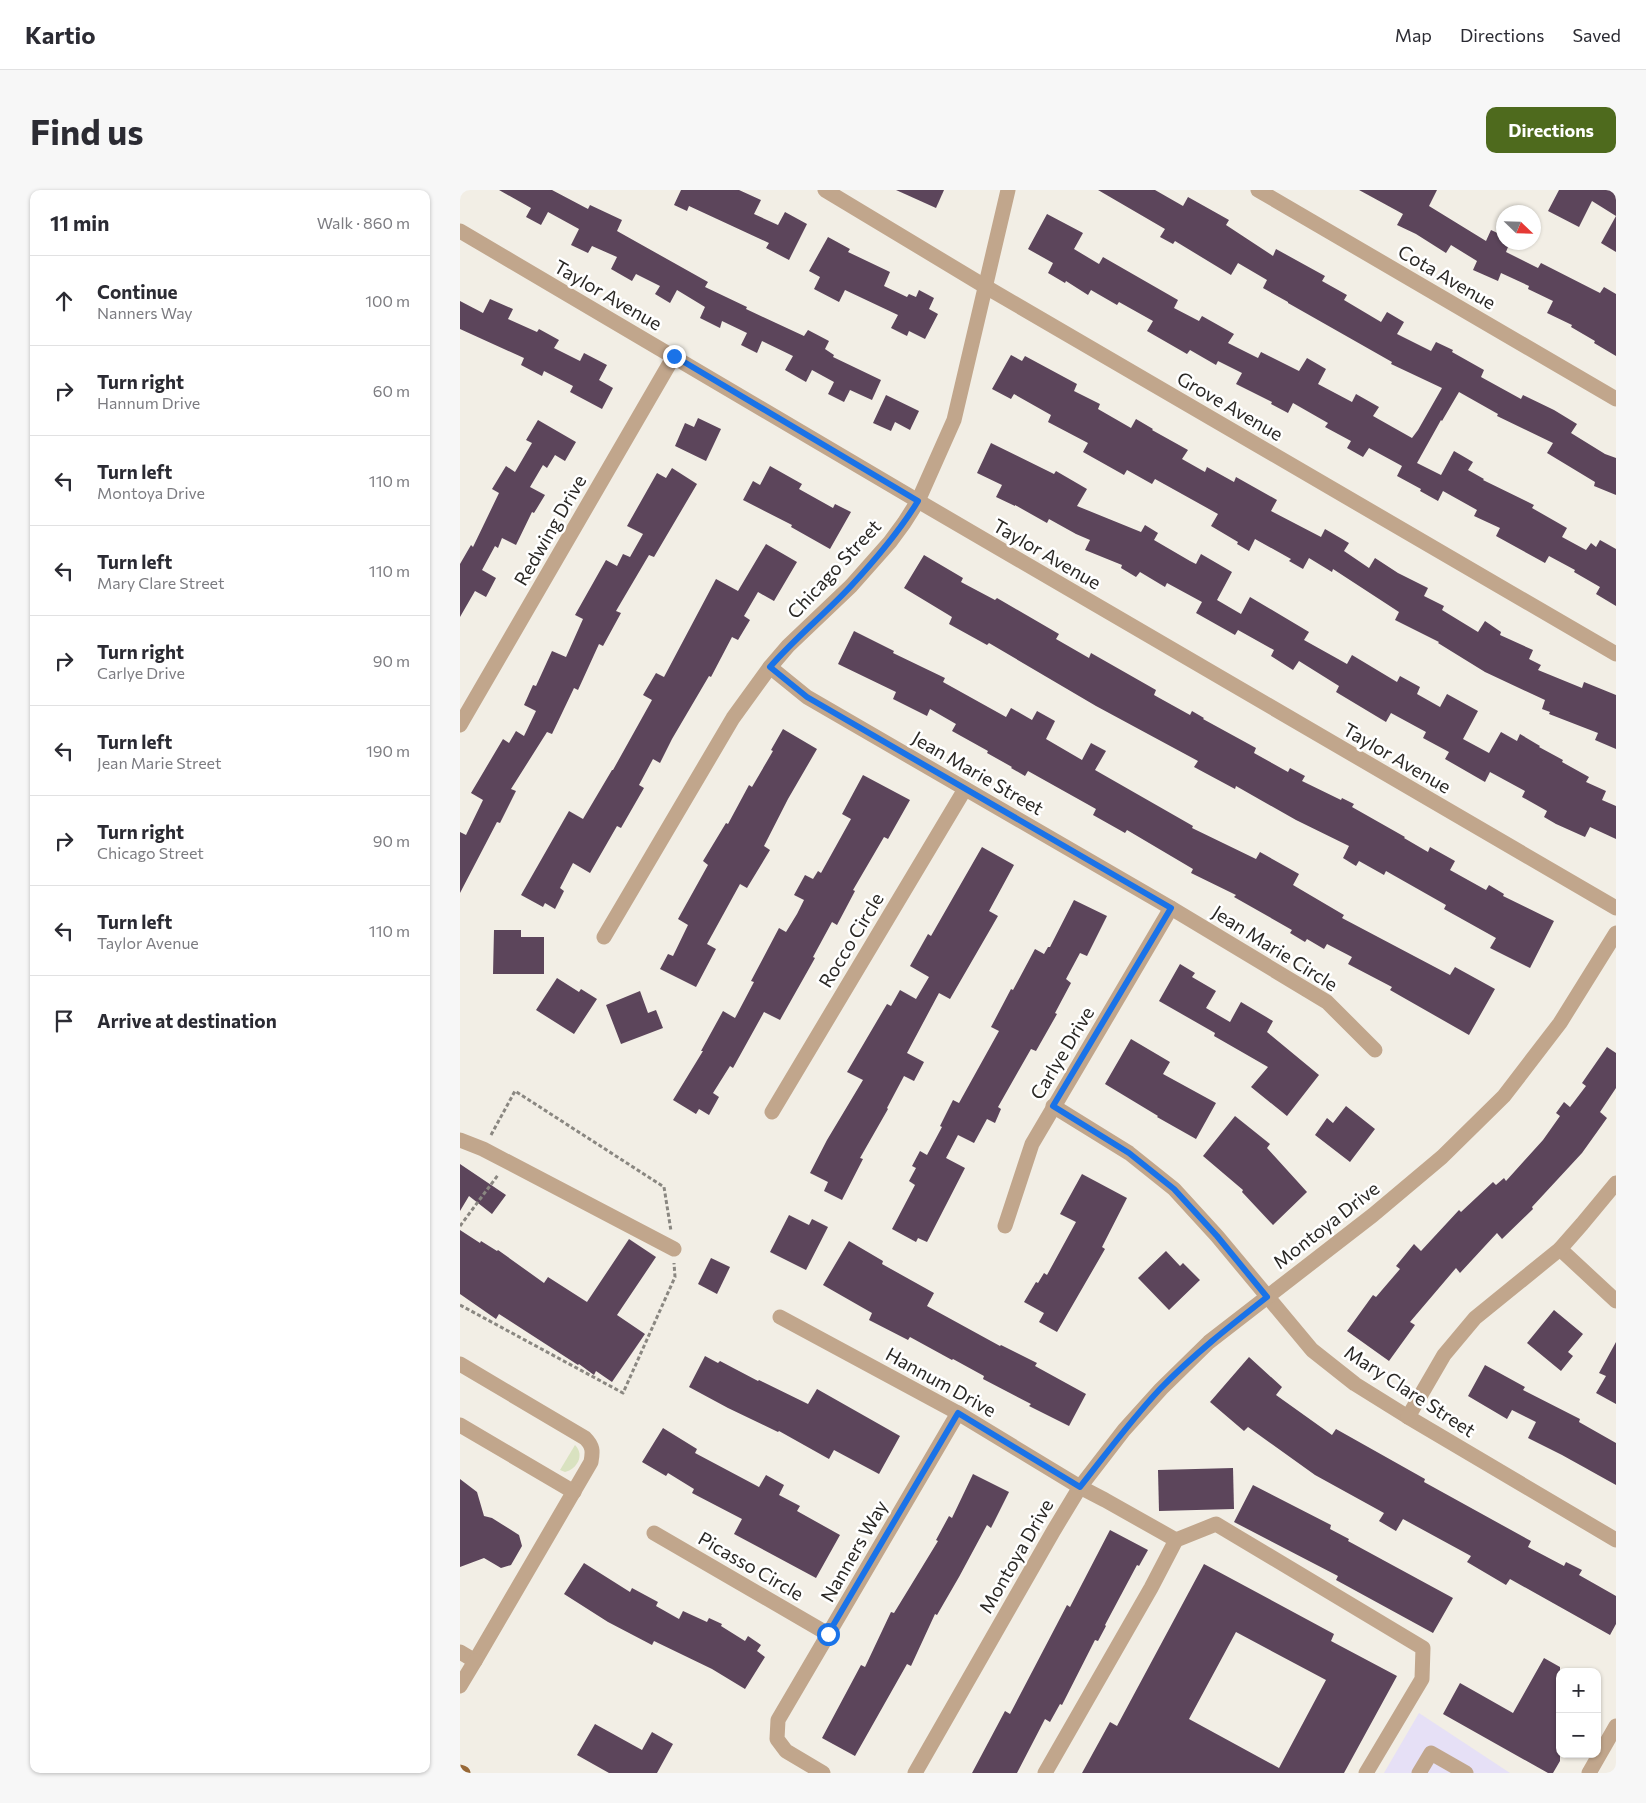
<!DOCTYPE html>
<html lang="en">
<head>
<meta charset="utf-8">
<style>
	body { margin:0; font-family:Commissioner,sans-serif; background:#f7f7f7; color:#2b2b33 }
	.controls { position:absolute; right:15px; bottom:15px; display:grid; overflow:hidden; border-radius:10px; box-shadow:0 1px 4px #0004 }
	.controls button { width:45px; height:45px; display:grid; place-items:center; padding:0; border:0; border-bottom:1px solid #e1e1e2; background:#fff; color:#2b2b33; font:25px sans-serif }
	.compass { position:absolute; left:1036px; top:15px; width:45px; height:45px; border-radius:50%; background:#fff; box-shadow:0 1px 4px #0004; rotate:113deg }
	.stop { position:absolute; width:15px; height:15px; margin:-11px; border:4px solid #1a73e8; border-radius:50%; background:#fff }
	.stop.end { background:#1a73e8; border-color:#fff; box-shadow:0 1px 5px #0008 }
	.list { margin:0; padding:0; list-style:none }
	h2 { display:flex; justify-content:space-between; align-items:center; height:65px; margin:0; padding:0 20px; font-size:21px }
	h2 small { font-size:16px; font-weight:400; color:#7c7c81 }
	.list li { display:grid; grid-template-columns:32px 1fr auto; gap:15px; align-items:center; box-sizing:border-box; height:90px; padding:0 20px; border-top:1px solid #e1e1e2 }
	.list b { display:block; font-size:19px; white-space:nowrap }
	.list p { margin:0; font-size:16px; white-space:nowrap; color:#7c7c81 }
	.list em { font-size:16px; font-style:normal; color:#7c7c81 }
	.icon { flex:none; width:28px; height:28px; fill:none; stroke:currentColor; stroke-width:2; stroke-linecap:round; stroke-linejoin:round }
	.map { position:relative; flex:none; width:1156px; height:1583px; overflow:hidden; border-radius:10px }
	header { display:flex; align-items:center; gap:30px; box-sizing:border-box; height:70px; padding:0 25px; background:#fff; border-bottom:1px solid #e1e1e2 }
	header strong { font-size:24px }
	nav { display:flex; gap:28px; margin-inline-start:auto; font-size:18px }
	.intro { display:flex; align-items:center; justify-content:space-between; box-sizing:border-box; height:120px; padding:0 30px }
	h1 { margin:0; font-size:35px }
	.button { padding:12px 22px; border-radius:10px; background:#4e6a1d; color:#fff; font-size:18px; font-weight:700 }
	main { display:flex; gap:30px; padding:0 30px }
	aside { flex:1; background:#fff; border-radius:10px; box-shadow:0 1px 4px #0004 }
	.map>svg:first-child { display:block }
	.commercial { fill:#e6e0f6 }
	.green { fill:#d9e2c0 }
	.building { fill:#5c455b; fill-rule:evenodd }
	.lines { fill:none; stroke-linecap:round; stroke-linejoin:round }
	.path { stroke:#8a8781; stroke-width:3; stroke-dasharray:4 2.5; stroke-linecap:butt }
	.minor { stroke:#c1a68c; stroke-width:15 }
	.major { stroke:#986836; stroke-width:15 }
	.route { stroke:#1a73e8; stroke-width:6 }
	.labels { text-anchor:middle; stroke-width:5; stroke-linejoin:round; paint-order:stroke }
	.street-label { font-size:19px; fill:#2a2825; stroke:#fff }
</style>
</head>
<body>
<header>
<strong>Kartio</strong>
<nav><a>Map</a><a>Directions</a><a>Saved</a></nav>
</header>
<div class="intro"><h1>Find us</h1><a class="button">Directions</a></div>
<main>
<aside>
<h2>11 min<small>Walk · 860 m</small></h2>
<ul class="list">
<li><svg class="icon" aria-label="ahead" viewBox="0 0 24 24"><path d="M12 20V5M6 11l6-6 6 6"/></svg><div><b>Continue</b><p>Nanners Way</p></div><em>100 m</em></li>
<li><svg class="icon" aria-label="right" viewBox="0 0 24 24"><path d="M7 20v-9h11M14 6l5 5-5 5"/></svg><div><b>Turn right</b><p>Hannum Drive</p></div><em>60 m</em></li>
<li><svg class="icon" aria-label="left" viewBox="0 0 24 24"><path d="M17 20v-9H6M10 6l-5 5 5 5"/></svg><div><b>Turn left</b><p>Montoya Drive</p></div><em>110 m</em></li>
<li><svg class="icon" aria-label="left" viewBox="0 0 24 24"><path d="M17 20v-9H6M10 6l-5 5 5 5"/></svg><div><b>Turn left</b><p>Mary Clare Street</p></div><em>110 m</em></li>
<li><svg class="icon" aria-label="right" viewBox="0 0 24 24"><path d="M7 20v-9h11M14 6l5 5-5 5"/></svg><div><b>Turn right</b><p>Carlye Drive</p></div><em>90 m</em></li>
<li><svg class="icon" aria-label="left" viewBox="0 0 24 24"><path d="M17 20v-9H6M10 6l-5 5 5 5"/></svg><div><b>Turn left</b><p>Jean Marie Street</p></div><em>190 m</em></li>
<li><svg class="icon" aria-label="right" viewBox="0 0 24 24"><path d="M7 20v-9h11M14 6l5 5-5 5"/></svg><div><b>Turn right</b><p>Chicago Street</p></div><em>90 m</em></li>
<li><svg class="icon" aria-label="left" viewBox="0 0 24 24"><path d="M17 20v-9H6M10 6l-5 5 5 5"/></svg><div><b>Turn left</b><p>Taylor Avenue</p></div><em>110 m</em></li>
<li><svg class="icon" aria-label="arrive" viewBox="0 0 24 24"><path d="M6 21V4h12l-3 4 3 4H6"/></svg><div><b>Arrive at destination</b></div></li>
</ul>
</aside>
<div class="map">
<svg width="1156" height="1583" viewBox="0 0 1156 1583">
	<rect width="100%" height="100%" fill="#f2eee5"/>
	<polygon class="commercial" points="959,1523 1050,1583 924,1583"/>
	<path class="green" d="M115,1255c10,10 2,24 -10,27l-5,-2z"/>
	<g class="building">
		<polygon points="39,0 92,0 128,19 130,15 162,30 157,41 248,92 245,97 287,117 286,119 344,146 348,140 369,151 365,159 374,165 373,167 421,190 412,210 390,200 384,212 368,204 374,192 352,180 346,192 325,180 333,166 302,151 297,163 281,155 287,143 262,131 260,138 240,128 245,117 217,100 210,113 195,104 200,96 176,84 172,91 151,79 157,67 132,56 128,63 111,55 119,39 88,22 81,35 66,27 71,18"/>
		<polygon points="221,0 279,0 301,10 294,24 318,35 325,22 347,34 329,70 306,58 309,53 229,16 227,21 214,15"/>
		<polygon points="436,0 484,0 476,18"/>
		<polygon points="638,0 695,0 723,16 728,7 769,30 766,35 813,66 816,59 865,86 862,91 887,105 884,110 921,132 927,122 944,132 937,144 971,161 976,152 993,160 992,162 1024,180 1021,187 1061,209 1063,205 1094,220 1117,234 1111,243 1145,264 1156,268 1156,305 1134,296 1135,292 1087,263 1093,253 1037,226 1038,224 999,202 982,231 981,230 957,273 981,285 994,261 1013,272 1008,280 1024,289 1023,290 1074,315 1072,318 1107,338 1102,347 1126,360 1131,353 1136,357 1140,350 1156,359 1156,416 1136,404 1140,397 1114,382 1115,380 1089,366 1085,373 1036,346 1040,338 1014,326 1017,320 983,301 978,311 960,301 961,299 937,286 942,276 909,258 903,267 887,258 891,251 865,237 868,233 833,213 828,223 811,214 812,212 776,194 782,183 758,171 756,175 730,160 727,164 687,141 693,131 659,112 657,115 631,100 628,105 606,91 605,93 588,83 593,73 568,59 587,24 623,43 614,59 639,74 643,67 718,110 714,118 739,131 742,126 774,144 768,153 798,168 801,162 839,181 847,168 866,179 858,194 892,212 896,204 919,217 913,226 952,248 958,240 982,198 931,174 932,172 828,113 828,112 803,98 807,90 778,73 771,85 715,51 713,54 700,47 705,39"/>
		<polygon points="899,0 977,0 969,16 1026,51 1031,40 1044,46 1044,52 1050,52 1046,62 1078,78 1081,73 1140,103 1144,97 1156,104 1156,166 1134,153 1135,151 1111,137 1112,135 1087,123 1093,111 1068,99 1069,96 1041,83 1038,91 1013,80 1017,71 991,55 986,63 956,44 937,35 943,24"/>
		<polygon points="1099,0 1156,0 1156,26 1132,11 1119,37 1088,21"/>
		<polygon points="1156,26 1156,62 1141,53"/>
		<polygon points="368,47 390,59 388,62 430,82 424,96 447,107 449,104 456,107 459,100 474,108 469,119 478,124 465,149 449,141 447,146 431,138 438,125 385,100 379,112 354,99 360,87 349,81"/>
		<polygon points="30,109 53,119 48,129 77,142 79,139 99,150 94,158 120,171 124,163 147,175 139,190 153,198 142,219 110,202 113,196 84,181 82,186 61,175 64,168 0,139 0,111 23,123"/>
		<polygon points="551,165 562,171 565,166 617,194 614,201 640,214 638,219 671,238 676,229 693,239 692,240 728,260 722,269 745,282 747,277 774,292 776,287 817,310 811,321 861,347 865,339 889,353 884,361 909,378 915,368 938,383 968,398 964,406 984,416 982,420 1018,442 1025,431 1041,442 1040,445 1073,460 1069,469 1081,475 1078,480 1122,498 1124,492 1156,505 1156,559 1135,550 1138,543 1089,524 1090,522 1082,519 1085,510 1025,482 978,453 979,452 935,430 939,422 873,379 872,382 849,368 843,379 829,371 831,369 795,349 789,361 777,354 778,352 751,336 758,324 695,289 692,294 667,280 664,285 623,262 628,253 588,232 591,225 554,204 551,209 532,199"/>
		<polygon points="426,205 459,221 450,240 435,232 431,241 413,233"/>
		<polygon points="238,228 261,239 246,271 215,256 225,233 234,237"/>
		<polygon points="78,230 116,252 105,271 95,265 87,278 83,275 70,297 85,305 74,323 72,322 56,355 42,348 38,358 35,356 22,380 36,388 26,407 15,401 0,427 0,374 11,355 13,357 39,303 32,299 46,276 55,282 72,253 66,250"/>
		<polygon points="531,253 594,284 596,281 627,299 617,316 681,342 685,335 698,343 694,350 730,371 736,374 741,364 772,382 757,410 781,424 790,407 849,442 844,450 887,474 892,465 937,492 940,486 960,497 957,504 980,517 987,504 1018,521 1003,549 1029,563 1041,542 1057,551 1060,544 1080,556 1079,557 1103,570 1102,572 1129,587 1126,592 1146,601 1142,610 1156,616 1156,649 1130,637 1125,647 1096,634 1084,627 1087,621 1062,607 1065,601 1030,582 1025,592 985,569 989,562 963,548 966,542 931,523 926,532 876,502 879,496 839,471 833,480 811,466 814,460 778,440 775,445 736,423 742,412 707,393 705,397 680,382 676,387 661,378 662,375 625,360 630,350 616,344 589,329 587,333 555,315 555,316 536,307 542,295 517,283"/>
		<polygon points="310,276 342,294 339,299 373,318 375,314 391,322 370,359 331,337 332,335 283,310 293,291 300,295"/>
		<polygon points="212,278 237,294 194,367 189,365 156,421 161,423 143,456 139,454 118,500 114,498 92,544 87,542 51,599 56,601 40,633 37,632 0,703 0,642 6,645 23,610 11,603 43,549 49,553 56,541 64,546 76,521 64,515 73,495 76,496 92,461 106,467 123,429 115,425 146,370 157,376 163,364 170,367 183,344 167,336 197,283 206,288"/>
		<polygon points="306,354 337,372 314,411 298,402 284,426 290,430 278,450 272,447 251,487 249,486 212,549 200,573 193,569 179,595 184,598 161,638 157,636 130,683 113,673 100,698 104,701 95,719 85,713 83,717 61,705 109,621 123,629 152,580 153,580 192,510 183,505 196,483 204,487 256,389 278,401"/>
		<polygon points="464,365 503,388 501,392 535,410 537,408 599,444 596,449 629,468 631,463 696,500 694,505 730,525 732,521 744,528 743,529 796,558 794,563 828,582 830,578 845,586 842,591 881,610 882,608 894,614 892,617 945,647 944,648 968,662 970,657 995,671 990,680 1026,700 1029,695 1044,704 1043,706 1094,731 1070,778 1030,758 1036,748 984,719 986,715 926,681 924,685 899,671 896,676 883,668 889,656 836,630 776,596 775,599 734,577 738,571 636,516 529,453 527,455 489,434 492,427 444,398"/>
		<polygon points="394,441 434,461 433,463 485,488 483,492 546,527 551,518 572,530 577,521 595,531 586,549 622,570 631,553 646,561 635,580 733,636 732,638 796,669 800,662 839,684 833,695 884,725 882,728 990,785 995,777 1035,799 1009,845 930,800 932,797 888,774 892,767 867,754 864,759 847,749 845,752 830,743 832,740 774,707 776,705 731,683 733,679 667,640 665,643 633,625 636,619 568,581 565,586 551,578 552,577 527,563 528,561 492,541 496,534 470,519 467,526 433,509 436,502 378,474"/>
		<polygon points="323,539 357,559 328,609 304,656 310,660 287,698 280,694 247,754 256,759 236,797 200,779 208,764 213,766 228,735 218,729 248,675 243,671 266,633 268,634 289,595 292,597 313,561 311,560"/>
		<polygon points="403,585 450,610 428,649 424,647 393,700 395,701 377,735 372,732 353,767 355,768 320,830 304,822 273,878 270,876 253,903 259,907 249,925 239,919 236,924 213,910 243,861 241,861 263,821 275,828 294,792 291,791 319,738 326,742 337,724 344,710 334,705 345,685 353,689 358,681 361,683 391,629 382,624"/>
		<polygon points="522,657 554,675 529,721 538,726 490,809 479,803 447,863 464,872 454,891 444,886 427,918 428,919 400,968 403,969 382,1010 364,1001 368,992 350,983 367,950 403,890 387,882 427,814 431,816 440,800 456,809 469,787 450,776 468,744 471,746"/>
		<polygon points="614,710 647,726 627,766 620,763 606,789 611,793 595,823 597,824 576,861 571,859 538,917 541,919 535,933 527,929 514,953 498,945 486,968 505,978 467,1052 458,1048 456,1052 432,1039 455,995 449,991 456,978 452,976 460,961 467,965 482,937 480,936 493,910 499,913 539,841 531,837 551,799 553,800 575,759 584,764 588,757 590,757"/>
		<polygon points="34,740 61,740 61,747 84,747 84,784 33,784"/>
		<polygon points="720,774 735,783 732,787 756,801 746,818 770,832 781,812 813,831 807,842 859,885 827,926 791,897 808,877 754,846 755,843 699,811"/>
		<polygon points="97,788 119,802 121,799 137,809 114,844 76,820"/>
		<polygon points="180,801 188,823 196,820 203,838 161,854 146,815"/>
		<polygon points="671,849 710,872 703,884 756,913 736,949 697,927 698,926 645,894"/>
		<polygon points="1147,857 1156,863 1156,898 1140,922 1147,928 1122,963 1072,1017 1073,1019 1042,1049 1037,1043 1000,1083 996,1078 950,1132 955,1135 929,1171 887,1141 913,1105 916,1107 940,1079 936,1076 954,1054 961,1061 999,1020 1001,1022 1033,992 1036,995 1044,988 1046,991 1083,950 1100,926 1096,923 1104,912 1110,917 1126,896 1122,893"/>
		<polygon points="886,916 915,939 890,972 855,945 867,928 873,933"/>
		<polygon points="775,926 810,954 807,958 847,1002 813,1035 782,1002 783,1000 743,966"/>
		<polygon points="0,974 46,1005 32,1024 9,1006 0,1021"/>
		<polygon points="622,984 667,1008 642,1057 645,1059 597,1142 579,1132 584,1123 564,1112 576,1092 578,1093 584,1083 587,1085 616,1032 600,1024"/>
		<polygon points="329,1025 349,1035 352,1029 368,1037 346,1080 310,1062"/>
		<polygon points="0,1040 20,1053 21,1051 37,1061 38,1060 84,1093 88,1087 127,1112 169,1049 196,1067 157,1125 185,1144 152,1192 136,1181 134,1185 119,1174 118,1175 39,1124 36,1129 0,1104"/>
		<polygon points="389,1051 423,1071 422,1074 474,1103 467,1116 540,1156 541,1155 577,1173 575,1176 626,1204 609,1236 569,1216 571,1214 523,1189 524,1186 493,1169 492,1170 450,1147 448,1150 409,1130 412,1123 363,1095"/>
		<polygon points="706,1061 720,1076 723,1073 740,1090 709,1120 678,1088"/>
		<polygon points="251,1068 270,1077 257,1104 238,1094"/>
		<polygon points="1094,1120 1123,1144 1108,1162 1113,1166 1101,1181 1067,1153"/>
		<polygon points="1156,1152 1156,1214 1136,1203 1146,1186 1139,1183"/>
		<polygon points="245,1166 258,1173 260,1171 298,1191 299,1190 348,1214 357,1199 440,1246 419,1284 374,1260 369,1269 319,1241 318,1242 268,1218 229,1197"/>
		<polygon points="789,1167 822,1197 816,1205 872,1245 876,1239 965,1289 964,1292 1071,1351 1068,1357 1104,1376 1106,1372 1122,1380 1119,1385 1156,1406 1156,1434 1150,1445 1050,1389 1046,1395 1007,1372 1011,1366 943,1329 936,1341 919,1331 924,1323 855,1285 788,1237 784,1241 750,1212"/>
		<polygon points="1025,1175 1065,1197 1063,1200 1120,1229 1119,1232 1156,1253 1156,1295 1102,1265 1068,1248 1076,1232 1052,1220 1047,1229 1008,1206"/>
		<polygon points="203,1238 237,1259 235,1263 299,1297 306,1285 324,1295 319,1305 340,1316 337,1321 380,1345 356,1388 274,1344 282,1329 232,1303 234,1299 208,1283 206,1286 182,1272"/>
		<polygon points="773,1278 774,1319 699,1321 698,1280"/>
		<polygon points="513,1284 549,1302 531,1338 527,1335 499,1387 477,1425 475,1424 451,1476 447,1474 395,1566 362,1548 401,1475 405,1477 431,1422 434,1423 478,1351 476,1350 489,1326 492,1328"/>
		<polygon points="0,1289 17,1302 24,1326 32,1328 59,1345 62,1356 51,1375 41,1378 24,1368 0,1377"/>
		<polygon points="793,1295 871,1335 870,1339 889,1349 888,1351 993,1408 973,1443 876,1390 878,1386 774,1332"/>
		<polygon points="650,1340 688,1360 679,1376 677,1375 645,1435 646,1436 638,1451 635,1450 602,1515 600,1514 590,1532 585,1529 557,1583 512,1583 545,1521 550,1524 607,1415 610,1417"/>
		<polygon points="124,1373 170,1402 172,1398 198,1412 196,1416 219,1429 223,1421 247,1432 249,1428 262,1434 261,1436 285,1451 288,1446 301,1455 297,1461 305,1467 285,1499 252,1479 194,1451 192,1455 148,1432 104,1404"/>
		<path d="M744,1374l130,70 -3,7 66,35 -53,97h-262l28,-51 7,4zM776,1442l90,48 -47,88 -90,-49z"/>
		<polygon points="1084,1468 1100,1477 1100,1571 1093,1583 1088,1583 983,1524 1000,1493 1053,1523"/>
		<polygon points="135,1534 182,1560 192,1542 213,1554 197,1583 149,1583 117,1565"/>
	</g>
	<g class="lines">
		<g class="path">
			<polyline points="31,945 55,901 204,997 211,1041"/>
			<polyline points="0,1036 38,985"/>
			<polyline points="0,1115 163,1203 215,1087 214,1073"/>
		</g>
		<g class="minor">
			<polyline points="365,0 526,97 1156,464"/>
			<polyline points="798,0 1156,209"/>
			<polyline points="0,41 458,311 1156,718"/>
			<polyline points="310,477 347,507 711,718 867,812 915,860"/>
			<polyline points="0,535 214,166"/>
			<polyline points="144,747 273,528 310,477 328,456 391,396 430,352 444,333 458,311 494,230 548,0"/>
			<polyline points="593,916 669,963 714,999 757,1046 852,1160 895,1194 948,1227 1156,1350"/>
			<polyline points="312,922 505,599"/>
			<polyline points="0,950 23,959 214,1059"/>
			<polyline points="545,1036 572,954 711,718"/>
			<polyline points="1100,1059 1156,1111"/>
			<polyline points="320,1127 498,1223 620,1297 645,1310 716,1350"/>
			<path d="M0,1174l125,74c8,8 8,13 6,24l-116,199 -15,-9"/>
			<polyline points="948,1227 984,1165 1015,1128 1100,1059 1122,1034 1156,993"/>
			<polyline points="0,1235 114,1302"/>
			<polyline points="194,1343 368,1444"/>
			<polyline points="0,1496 15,1471"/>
			<polyline points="363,1583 326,1561 317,1549 318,1530 498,1223"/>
			<polyline points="455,1583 594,1340 620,1297 664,1240 701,1199 749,1152 913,1025 982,967 1044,906 1100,833 1156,743"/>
			<polyline points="585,1583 691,1398 716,1350 756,1334 963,1458 962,1489 906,1583"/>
			<polyline points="959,1583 971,1563 1006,1583"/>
			<polyline points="1129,1583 1156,1536"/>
		</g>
		<polyline class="major" points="0,1582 3,1583"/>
	</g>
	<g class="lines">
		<path class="route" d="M214,166l244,145c-19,31 -42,58 -67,85 -26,28 -56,52 -81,81l37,30 364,211 -118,198 76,47 45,36 43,47 50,61c-37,29 -74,58 -107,92 -29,31 -54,65 -80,98l-122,-74 -130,221"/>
	</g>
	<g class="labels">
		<g class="street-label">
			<text transform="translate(987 87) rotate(30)" y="7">Cota Avenue</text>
			<text transform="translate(148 105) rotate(30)" y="7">Taylor Avenue</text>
			<text transform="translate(770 216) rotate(30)" y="7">Grove Avenue</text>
			<text transform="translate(90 340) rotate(-60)" y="7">Redwing Drive</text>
			<text transform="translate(587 364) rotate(30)" y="7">Taylor Avenue</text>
			<text transform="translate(374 379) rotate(-47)" y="7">Chicago Street</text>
			<text transform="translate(937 568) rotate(30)" y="7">Taylor Avenue</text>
			<text transform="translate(518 583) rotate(30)" y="7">Jean Marie Street</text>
			<text transform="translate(391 750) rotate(-59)" y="7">Rocco Circle</text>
			<text transform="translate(815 758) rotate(32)" y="7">Jean Marie Circle</text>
			<text transform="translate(602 863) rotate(-59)" y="7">Carlye Drive</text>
			<text transform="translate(866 1035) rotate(-38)" y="7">Montoya Drive</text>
			<text transform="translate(481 1192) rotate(29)" y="7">Hannum Drive</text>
			<text transform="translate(950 1201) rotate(33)" y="7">Mary Clare Street</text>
			<text transform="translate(394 1361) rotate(-60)" y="7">Nanners Way</text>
			<text transform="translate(556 1366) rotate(-60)" y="7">Montoya Drive</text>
			<text transform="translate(291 1376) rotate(30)" y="7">Picasso Circle</text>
		</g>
	</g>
</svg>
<div class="controls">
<button>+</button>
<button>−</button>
</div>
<svg class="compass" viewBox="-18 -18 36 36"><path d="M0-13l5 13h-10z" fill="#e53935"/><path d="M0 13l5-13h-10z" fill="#7c7c81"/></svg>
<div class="stop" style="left:368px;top:1444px"></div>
<div class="stop end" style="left:214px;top:166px"></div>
</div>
</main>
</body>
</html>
